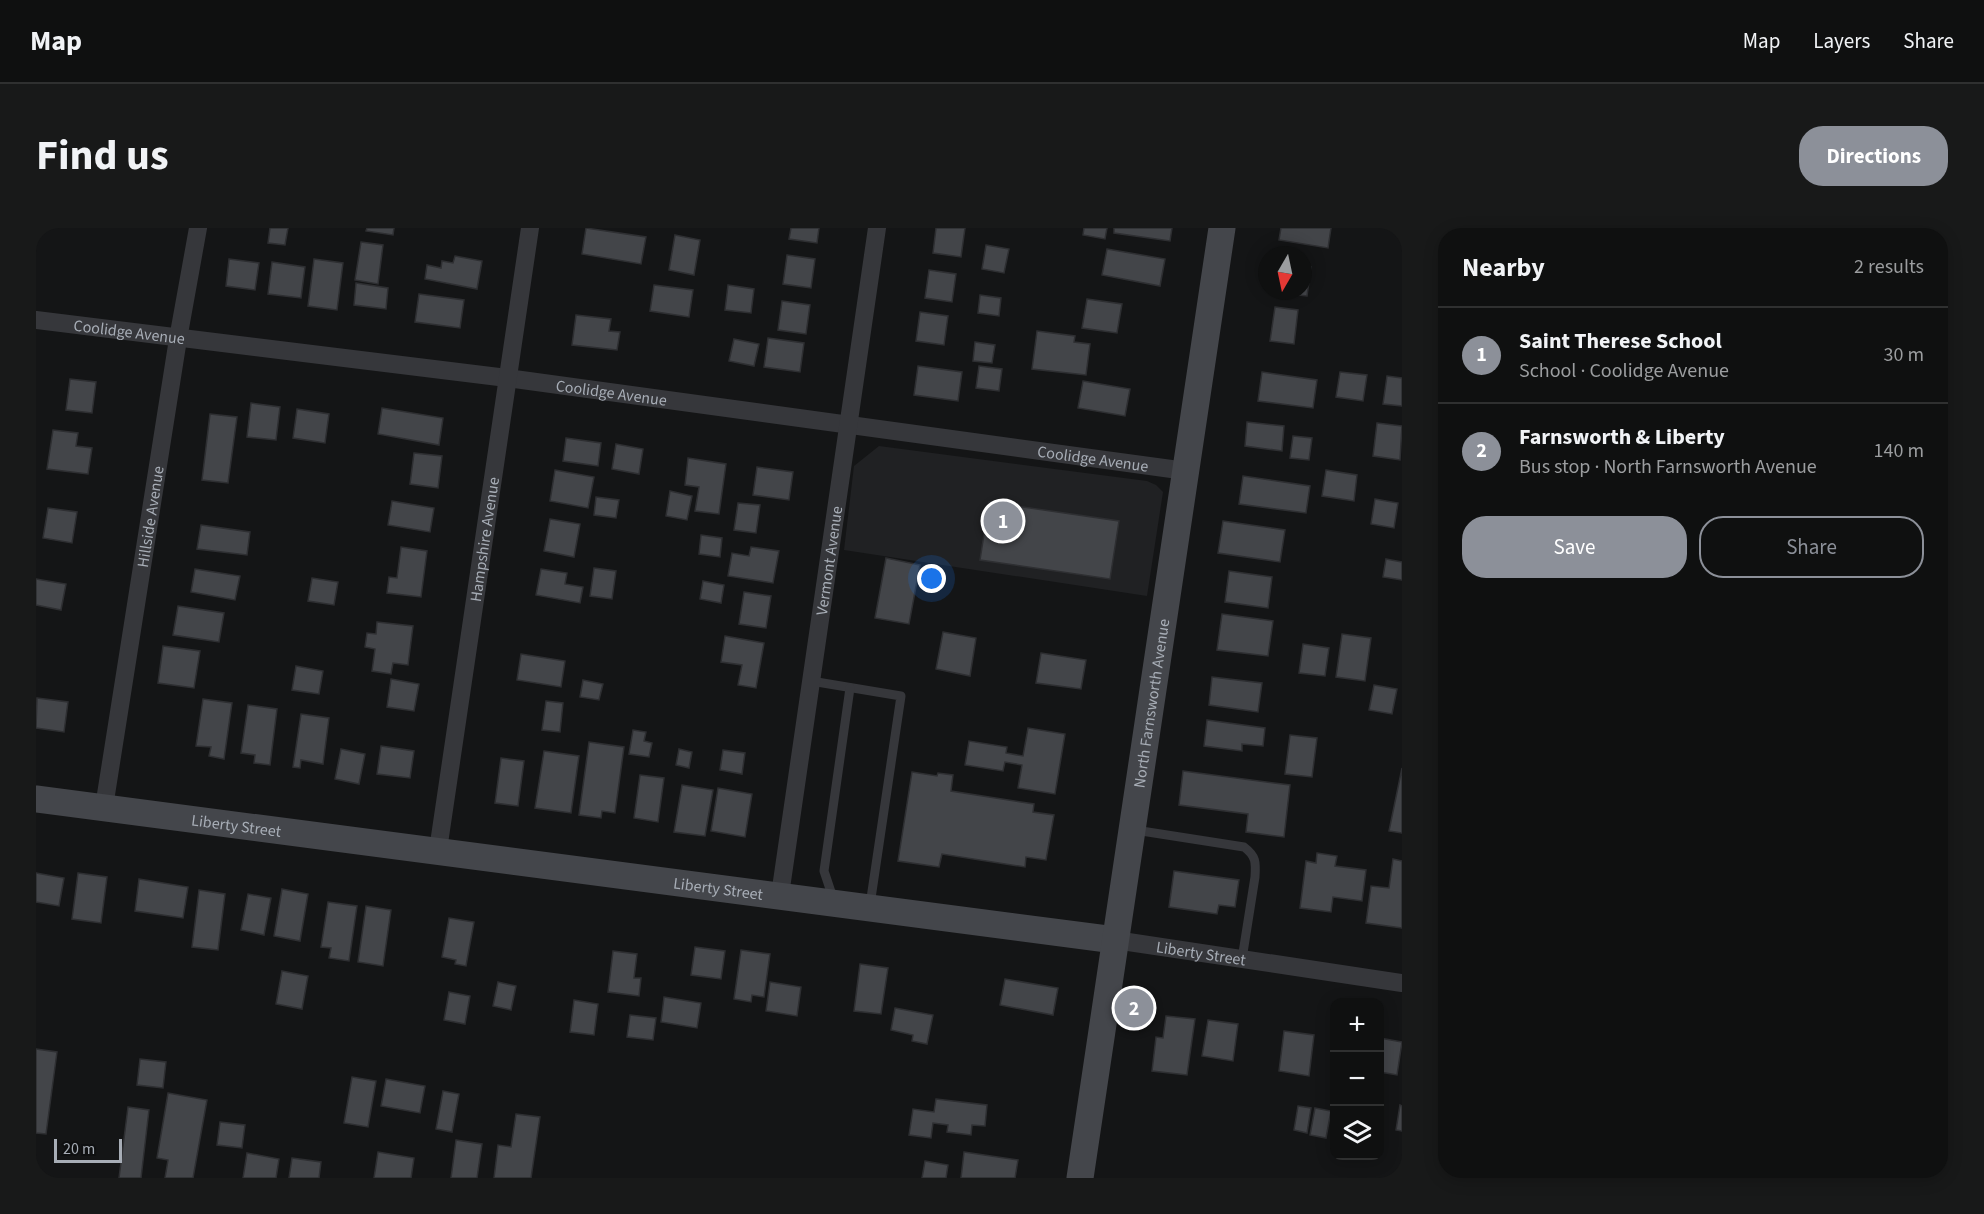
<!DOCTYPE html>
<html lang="en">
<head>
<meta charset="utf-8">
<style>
	body { margin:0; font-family:"Source Sans 3",sans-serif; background:#181919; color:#f1f3f6 }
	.controls { position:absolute; right:18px; bottom:18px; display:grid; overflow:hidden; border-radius:12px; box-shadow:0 3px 15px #0003 }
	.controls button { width:54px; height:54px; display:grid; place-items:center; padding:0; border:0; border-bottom:2px solid #2f3030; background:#0f1010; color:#f1f3f6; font:30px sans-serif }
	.compass { position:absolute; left:1222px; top:18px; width:54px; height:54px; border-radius:50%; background:#0f1010; box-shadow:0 3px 15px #0003; rotate:189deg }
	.scale { position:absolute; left:18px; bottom:15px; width:68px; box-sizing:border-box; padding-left:6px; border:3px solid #a7adb6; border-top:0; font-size:16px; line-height:21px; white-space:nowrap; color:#a7adb6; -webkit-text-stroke:4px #0f1011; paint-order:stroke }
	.you { position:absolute; left:896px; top:351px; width:21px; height:21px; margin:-15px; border:4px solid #fff; border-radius:50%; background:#1a73e8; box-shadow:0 0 0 9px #1a73e833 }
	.badge { display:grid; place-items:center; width:39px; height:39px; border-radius:50%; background:#8c9099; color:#fff; font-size:20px; font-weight:700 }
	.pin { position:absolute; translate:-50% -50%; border:3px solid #fff; box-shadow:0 2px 6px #0006 }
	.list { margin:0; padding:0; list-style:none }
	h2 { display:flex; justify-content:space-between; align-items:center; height:78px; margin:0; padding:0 24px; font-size:26px }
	h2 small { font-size:20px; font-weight:400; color:#9b9d9f }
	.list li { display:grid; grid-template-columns:39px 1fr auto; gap:18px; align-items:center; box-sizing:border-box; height:96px; padding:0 24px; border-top:2px solid #2f3030 }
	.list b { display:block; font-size:22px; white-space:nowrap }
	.list p { margin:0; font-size:20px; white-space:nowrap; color:#9b9d9f }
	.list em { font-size:20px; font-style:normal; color:#9b9d9f }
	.actions { display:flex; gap:12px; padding:18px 24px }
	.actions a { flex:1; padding:14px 0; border:2px solid #8c9099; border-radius:24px; text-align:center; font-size:21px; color:#8c9099 }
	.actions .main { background:#8c9099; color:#fff }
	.icon { flex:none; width:33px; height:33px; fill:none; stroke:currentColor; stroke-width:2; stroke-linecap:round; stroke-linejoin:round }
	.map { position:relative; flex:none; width:1366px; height:950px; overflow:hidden; border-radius:24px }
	header { display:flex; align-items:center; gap:36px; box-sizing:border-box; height:84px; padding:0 30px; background:#0f1010; border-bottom:2px solid #2f3030 }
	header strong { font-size:28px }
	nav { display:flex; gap:33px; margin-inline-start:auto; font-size:21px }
	.intro { display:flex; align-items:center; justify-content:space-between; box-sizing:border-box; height:144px; padding:0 36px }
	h1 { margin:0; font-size:42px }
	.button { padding:15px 27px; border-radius:24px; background:#8c9099; color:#fff; font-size:21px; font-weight:700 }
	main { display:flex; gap:36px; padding:0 36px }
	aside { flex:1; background:#0f1010; border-radius:24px; box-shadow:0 3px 15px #0003 }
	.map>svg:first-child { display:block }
	.built { fill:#202123 }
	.building { fill:#434549; stroke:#2e2f32; stroke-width:1.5 }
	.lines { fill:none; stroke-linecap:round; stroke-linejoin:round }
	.lane { stroke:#36373b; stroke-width:9 }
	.street { stroke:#36373b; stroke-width:18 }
	.secondary { stroke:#44464b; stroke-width:27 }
	.labels { text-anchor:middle; stroke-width:4.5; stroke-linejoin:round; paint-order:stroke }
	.street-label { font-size:16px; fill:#a7adb6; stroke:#0f1011 }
</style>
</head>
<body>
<header>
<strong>Map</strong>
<nav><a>Map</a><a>Layers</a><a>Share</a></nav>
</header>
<div class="intro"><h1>Find us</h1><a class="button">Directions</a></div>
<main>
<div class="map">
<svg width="1366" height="950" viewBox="0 0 1366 950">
	<rect width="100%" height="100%" fill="#141516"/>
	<polygon class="built" points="843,218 1111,253 1120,257 1127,264 1111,368 808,322 818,238"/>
	<g class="building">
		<polygon points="234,0 252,0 249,17 232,15"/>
		<polygon points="331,0 358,0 357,7 330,3"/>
		<polygon points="550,0 610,9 605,36 546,26"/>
		<polygon points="755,0 783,0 781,15 753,11"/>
		<polygon points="900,0 929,0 925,29 897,25"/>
		<polygon points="1048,0 1071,0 1069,11 1047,7"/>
		<polygon points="1078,0 1136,0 1134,13 1078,5"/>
		<polygon points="1245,0 1295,0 1292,20 1243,12"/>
		<polygon points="639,7 664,12 658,47 633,42"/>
		<polygon points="325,14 347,17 342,56 319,52"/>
		<polygon points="950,17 973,21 968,45 946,41"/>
		<polygon points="1071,21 1129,31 1124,58 1066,47"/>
		<polygon points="751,27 779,31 775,60 747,56"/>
		<polygon points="419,28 446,33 441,61 389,51 391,37 405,40 406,33 417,35"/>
		<polygon points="193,31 223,35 219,62 190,58"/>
		<polygon points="278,31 307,35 301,82 272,78"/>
		<polygon points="236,34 269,39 265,70 232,66"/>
		<polygon points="1267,38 1275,39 1271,68 1242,65 1242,63 1267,63"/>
		<polygon points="893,42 920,46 916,74 889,70"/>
		<polygon points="320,55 352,60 350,81 318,77"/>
		<polygon points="618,57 657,62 653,89 614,83"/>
		<polygon points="692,57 718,61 715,85 689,82"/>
		<polygon points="383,66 428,72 424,100 379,94"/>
		<polygon points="944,67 965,70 963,88 942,85"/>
		<polygon points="1051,71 1086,76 1081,105 1046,100"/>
		<polygon points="746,73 774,77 770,106 742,102"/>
		<polygon points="1239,79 1262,82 1258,116 1234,113"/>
		<polygon points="884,84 912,88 908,117 880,113"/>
		<polygon points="540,87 575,91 573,103 584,104 581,122 536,117"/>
		<polygon points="1001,103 1039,108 1038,114 1054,116 1050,147 996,141"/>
		<polygon points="732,110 768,115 764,144 728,139"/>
		<polygon points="698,111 723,116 718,138 693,133"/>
		<polygon points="939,114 959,117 956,135 937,133"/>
		<polygon points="882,138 926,144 922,173 878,167"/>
		<polygon points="943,138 966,141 963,163 940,160"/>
		<polygon points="1226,144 1281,152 1277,180 1222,173"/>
		<polygon points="1304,144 1331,147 1327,173 1300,169"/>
		<polygon points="1351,148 1366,150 1366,178 1347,176"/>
		<polygon points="34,151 60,154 56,185 30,182"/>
		<polygon points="1047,153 1094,161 1089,188 1042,180"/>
		<polygon points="215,175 244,179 240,212 211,209"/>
		<polygon points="346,180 407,190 403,217 342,206"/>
		<polygon points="261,181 293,186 289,215 257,210"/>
		<polygon points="174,186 201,189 192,255 166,252"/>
		<polygon points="1211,194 1248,198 1246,223 1209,218"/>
		<polygon points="1341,195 1366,198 1364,232 1337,228"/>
		<polygon points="17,202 42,205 40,218 56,220 52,246 11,241"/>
		<polygon points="1257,208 1276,210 1273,232 1254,230"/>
		<polygon points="530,210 565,215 562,238 527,233"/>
		<polygon points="580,216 607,221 603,246 576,241"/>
		<polygon points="378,225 406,228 402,260 374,256"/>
		<polygon points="652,230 690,236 683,286 659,283 663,259 649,257"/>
		<polygon points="721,239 757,244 753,272 717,267"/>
		<polygon points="519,242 558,249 552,280 514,273"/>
		<polygon points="1290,242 1321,247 1318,273 1286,268"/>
		<polygon points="1207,248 1274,258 1270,285 1203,276"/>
		<polygon points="634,263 656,268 651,292 630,288"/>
		<polygon points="560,269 583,272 580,290 558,287"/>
		<polygon points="1339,271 1362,275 1358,300 1335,296"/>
		<polygon points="356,273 398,280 394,304 352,297"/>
		<polygon points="953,274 1083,293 1074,351 944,332"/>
		<polygon points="702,275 724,277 720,305 698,302"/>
		<polygon points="12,280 41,284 36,315 7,310"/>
		<polygon points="514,291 544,296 538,329 508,323"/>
		<polygon points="1187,293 1249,302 1244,334 1182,325"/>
		<polygon points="165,297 214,304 211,327 161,321"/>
		<polygon points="665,307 686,310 684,329 663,326"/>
		<polygon points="365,319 391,323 385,369 351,365 353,349 361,350"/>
		<polygon points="715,319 743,323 737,355 692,348 696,325 713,328"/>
		<polygon points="850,330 884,337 873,396 839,390"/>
		<polygon points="1350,331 1366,334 1366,352 1347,349"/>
		<polygon points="558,340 580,343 576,371 554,368"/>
		<polygon points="159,341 204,348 199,372 155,364"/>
		<polygon points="505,341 531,345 529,356 547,359 544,375 500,367"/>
		<polygon points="1193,343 1236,349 1232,380 1189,374"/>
		<polygon points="276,350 302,354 298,377 272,373"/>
		<polygon points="0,351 30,356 25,382 0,377"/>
		<polygon points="667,353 688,357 685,375 664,371"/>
		<polygon points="708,364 735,368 730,400 703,396"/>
		<polygon points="142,378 188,385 183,414 137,407"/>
		<polygon points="1186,386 1237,393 1232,428 1181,422"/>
		<polygon points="341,394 377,398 372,437 357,435 355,446 336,443 339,421 329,419 331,405 340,406"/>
		<polygon points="907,404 940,410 934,448 900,441"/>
		<polygon points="1306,406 1335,410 1329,453 1300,449"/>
		<polygon points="689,408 728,415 720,460 702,457 706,437 685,434"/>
		<polygon points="1267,416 1293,420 1289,448 1263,445"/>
		<polygon points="127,418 164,423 158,460 122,455"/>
		<polygon points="1005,425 1050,432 1045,461 1000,455"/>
		<polygon points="485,426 529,433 525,459 481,452"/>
		<polygon points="260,438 287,443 283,466 256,462"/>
		<polygon points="1176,449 1226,455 1222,484 1173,477"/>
		<polygon points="355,451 383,456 378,483 351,479"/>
		<polygon points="547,452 567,456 563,472 544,469"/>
		<polygon points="1338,457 1361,461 1356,486 1333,482"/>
		<polygon points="1,470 32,474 28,504 0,500"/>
		<polygon points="167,471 196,475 188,531 173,528 175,519 160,518"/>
		<polygon points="510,473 527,475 524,504 506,502"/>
		<polygon points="212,477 241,481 234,537 218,535 219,527 205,525"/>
		<polygon points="265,486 293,490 287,536 265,532 264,540 257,539"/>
		<polygon points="1171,492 1229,500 1227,518 1206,516 1206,523 1168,518"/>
		<polygon points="992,500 1029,506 1019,566 982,560 986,537 969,534 967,543 929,537 933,513 971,519 970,525 987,528"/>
		<polygon points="597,502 610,504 608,513 616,515 613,529 593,526"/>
		<polygon points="1254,507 1281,510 1276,549 1249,546"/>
		<polygon points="553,514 588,519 579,585 566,583 565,590 543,587"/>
		<polygon points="345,518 378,523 374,550 341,546"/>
		<polygon points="305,521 329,526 323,556 299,551"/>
		<polygon points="643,521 656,524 653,540 640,537"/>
		<polygon points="687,522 709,525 706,546 684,542"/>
		<polygon points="508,523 543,528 535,585 499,580"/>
		<polygon points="465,530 488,533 482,578 459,575"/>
		<polygon points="1366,540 1366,605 1353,603"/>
		<polygon points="1147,543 1254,557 1248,609 1210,604 1212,586 1143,577"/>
		<polygon points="876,544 901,548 902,545 917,547 915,563 998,576 997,584 1018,587 1010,632 990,629 989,639 906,626 903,639 862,633"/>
		<polygon points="604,547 628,550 622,594 598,590"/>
		<polygon points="646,557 677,562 669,608 638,604"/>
		<polygon points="682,560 716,566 709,609 675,603"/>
		<polygon points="1281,625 1301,628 1299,638 1330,642 1326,673 1297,669 1295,684 1264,680 1270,633 1280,635"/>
		<polygon points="1357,631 1366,633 1366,700 1330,695 1335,658 1353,660"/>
		<polygon points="1138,643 1203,652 1199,679 1183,677 1181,686 1133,679"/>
		<polygon points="0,645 28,650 23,678 0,674"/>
		<polygon points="42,645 71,649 65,695 36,691"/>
		<polygon points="103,651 152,659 147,690 99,683"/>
		<polygon points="246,661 272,666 264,713 238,708"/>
		<polygon points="163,662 189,666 182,722 156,719"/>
		<polygon points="212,666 235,670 228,707 205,702"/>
		<polygon points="292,674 321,678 313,733 293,730 295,720 285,719"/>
		<polygon points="330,678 355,682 347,738 322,734"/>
		<polygon points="413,690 438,694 430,738 419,736 420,732 406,729"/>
		<polygon points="659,719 689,723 685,751 655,747"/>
		<polygon points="705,722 734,726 728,769 716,767 715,774 698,771"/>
		<polygon points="577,723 601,726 598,750 605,750 603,768 572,764"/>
		<polygon points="824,736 852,740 845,786 818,783"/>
		<polygon points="246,743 272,748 266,781 240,776"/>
		<polygon points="969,751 1022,760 1017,787 964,777"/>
		<polygon points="462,754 480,758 475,782 457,778"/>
		<polygon points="734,754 765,759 761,788 730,783"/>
		<polygon points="413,764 434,768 429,796 408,792"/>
		<polygon points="628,769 665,775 661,800 625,794"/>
		<polygon points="538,772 562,776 558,807 534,804"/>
		<polygon points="859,780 897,787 891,816 876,813 877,807 855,802"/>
		<polygon points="594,787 620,790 617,812 591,809"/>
		<polygon points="1130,788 1159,791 1151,847 1116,843 1120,809 1127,810"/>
		<polygon points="1172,792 1202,796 1197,833 1166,828"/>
		<polygon points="1248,803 1278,807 1273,848 1243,843"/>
		<polygon points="1344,810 1366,814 1361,847 1344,844"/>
		<polygon points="0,821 21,824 10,906 0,905"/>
		<polygon points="104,831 130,834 127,860 101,857"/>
		<polygon points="316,849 340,853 332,899 308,895"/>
		<polygon points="350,851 389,858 384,885 345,878"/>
		<polygon points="407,863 423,866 416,904 400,901"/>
		<polygon points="132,865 171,872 157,950 129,950 132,932 121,930"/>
		<polygon points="900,871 951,877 949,898 936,897 935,907 911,904 912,897 897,895 895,910 873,907 877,881 898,884"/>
		<polygon points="1364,877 1366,878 1366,903 1360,902"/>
		<polygon points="1262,878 1275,880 1271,905 1258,902"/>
		<polygon points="92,879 113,882 105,950 83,950"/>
		<polygon points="1279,880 1295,883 1290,910 1274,907"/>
		<polygon points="480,886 504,889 495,950 458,950 462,917 475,919"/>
		<polygon points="184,894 209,897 206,920 181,917"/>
		<polygon points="420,912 446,916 441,950 415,950"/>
		<polygon points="342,924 378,930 375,950 338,950"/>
		<polygon points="928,924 982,932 979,950 925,950"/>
		<polygon points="211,925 243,931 240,950 207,950"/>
		<polygon points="256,930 285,934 283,950 253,950"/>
		<polygon points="889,933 912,937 910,950 886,950"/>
	</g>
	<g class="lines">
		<g class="lane">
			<polyline points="775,453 865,468 834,677"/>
			<path d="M1099,602l109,17c12,9 12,15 11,30l-13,82"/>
			<polyline points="798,673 788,643 814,460"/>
		</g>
		<g class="street">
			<path id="s1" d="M0,92l471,58 679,93"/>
			<path id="s2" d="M68,579l74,-468 20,-111"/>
			<path id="s3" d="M402,622l92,-622"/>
			<path id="s4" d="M744,667l97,-667"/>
			<path id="s5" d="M1079,712l287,43"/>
		</g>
		<g class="secondary">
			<path id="s6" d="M0,571l1079,141"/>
			<path id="s7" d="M1044,950l142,-950"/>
		</g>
	</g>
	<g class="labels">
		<g class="street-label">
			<text dy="6" stroke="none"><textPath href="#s1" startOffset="94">Coolidge Avenue</textPath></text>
			<text dy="6" stroke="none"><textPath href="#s1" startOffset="580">Coolidge Avenue</textPath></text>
			<text dy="6" stroke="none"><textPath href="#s1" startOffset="1066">Coolidge Avenue</textPath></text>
			<text dy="6" stroke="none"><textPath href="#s2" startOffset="294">Hillside Avenue</textPath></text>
			<text dy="6" stroke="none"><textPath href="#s3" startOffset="314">Hampshire Avenue</textPath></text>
			<text dy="6" stroke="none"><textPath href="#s4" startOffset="338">Vermont Avenue</textPath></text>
			<text dy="6" stroke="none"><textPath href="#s7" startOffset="480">North Farnsworth Avenue</textPath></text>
			<text dy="6" stroke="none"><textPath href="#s6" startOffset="202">Liberty Street</textPath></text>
			<text dy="6" stroke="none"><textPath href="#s6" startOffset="688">Liberty Street</textPath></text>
			<text dy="6" stroke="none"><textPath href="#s5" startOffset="87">Liberty Street</textPath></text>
		</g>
	</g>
</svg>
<div class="controls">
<button>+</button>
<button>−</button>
<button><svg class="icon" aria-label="layers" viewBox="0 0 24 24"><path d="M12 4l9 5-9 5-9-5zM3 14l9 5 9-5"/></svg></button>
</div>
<svg class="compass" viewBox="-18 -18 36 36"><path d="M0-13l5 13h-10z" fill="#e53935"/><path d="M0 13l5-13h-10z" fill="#9b9d9f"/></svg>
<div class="scale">20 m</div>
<div class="you"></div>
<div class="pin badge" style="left:967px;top:293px">1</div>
<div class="pin badge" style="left:1098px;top:780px">2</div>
</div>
<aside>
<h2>Nearby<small>2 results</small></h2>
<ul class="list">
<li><span class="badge">1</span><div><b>Saint Therese School</b><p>School · Coolidge Avenue</p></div><em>30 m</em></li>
<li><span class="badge">2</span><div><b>Farnsworth &amp; Liberty</b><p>Bus stop · North Farnsworth Avenue</p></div><em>140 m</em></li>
</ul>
<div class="actions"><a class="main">Save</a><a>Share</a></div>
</aside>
</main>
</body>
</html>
